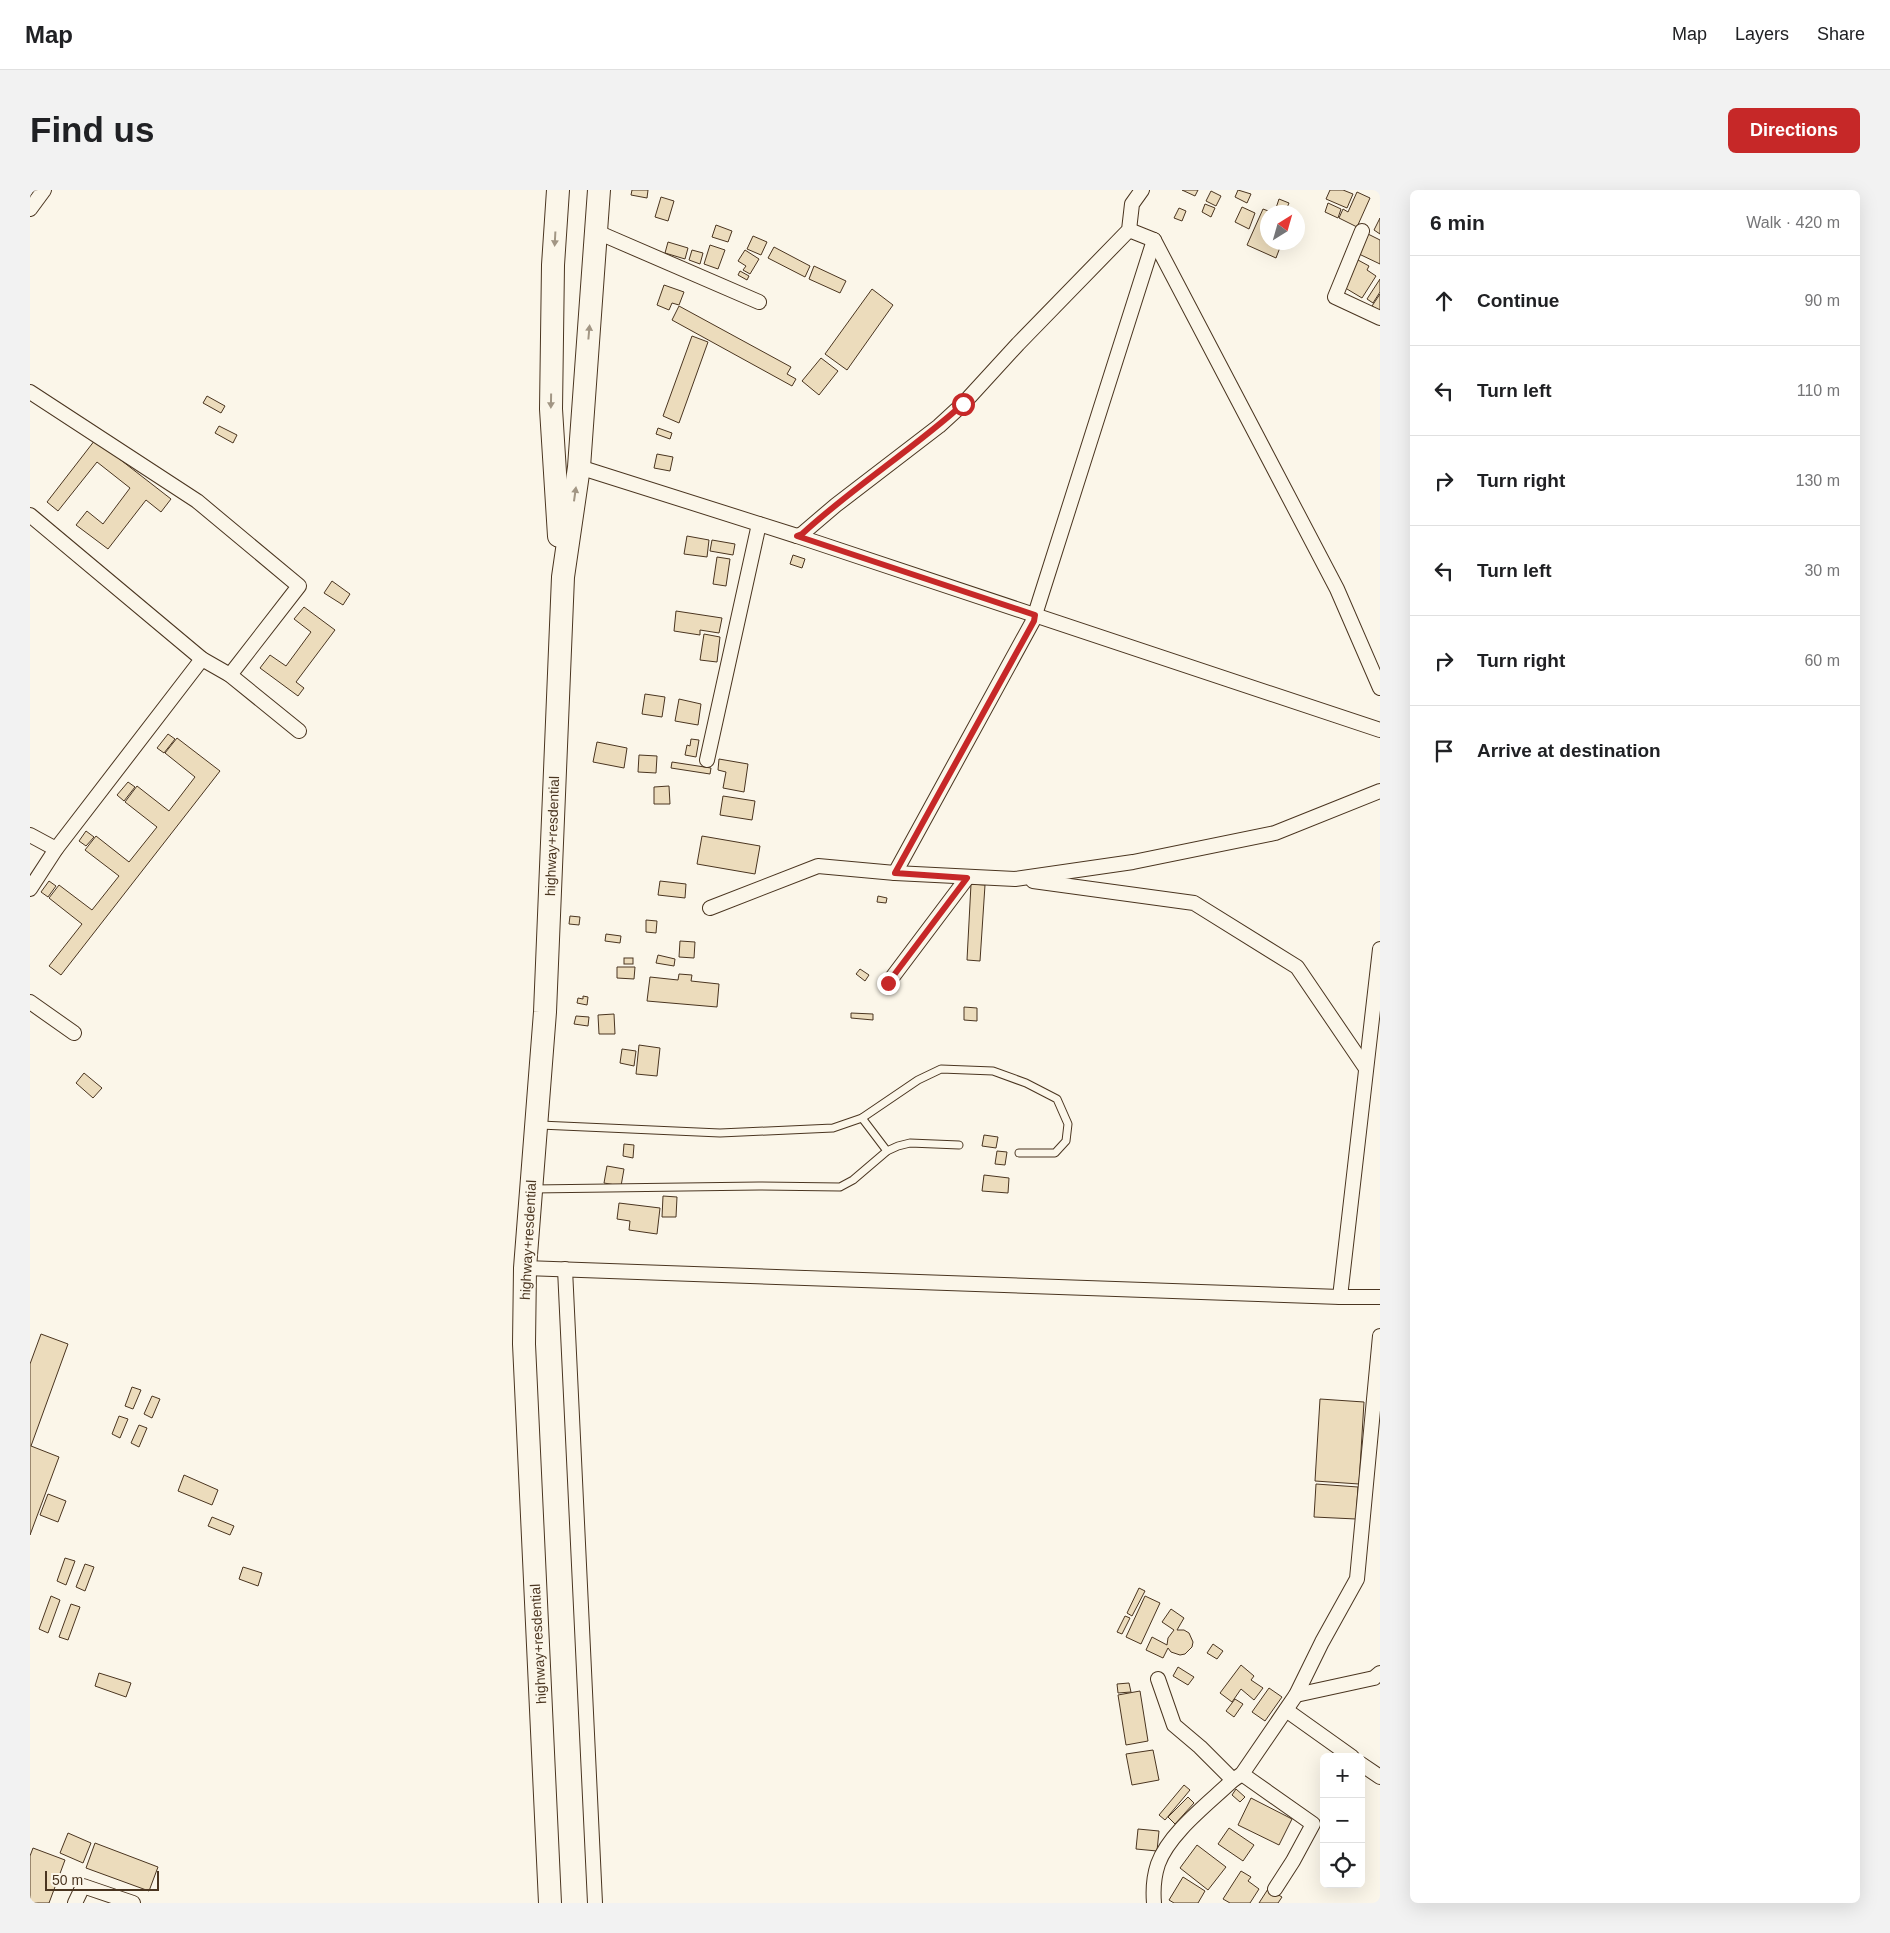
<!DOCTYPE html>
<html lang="en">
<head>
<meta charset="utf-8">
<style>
	body { margin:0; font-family:Arial,sans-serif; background:#f2f2f2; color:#202124 }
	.controls { position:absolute; right:15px; bottom:15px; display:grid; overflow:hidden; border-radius:8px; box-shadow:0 5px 20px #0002 }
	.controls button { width:45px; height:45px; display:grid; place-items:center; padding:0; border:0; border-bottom:1px solid #e0e0e0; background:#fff; color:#202124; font:25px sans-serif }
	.compass { position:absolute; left:1230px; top:15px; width:45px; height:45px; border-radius:50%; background:#fff; box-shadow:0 5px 20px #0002; rotate:37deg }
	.scale { position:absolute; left:15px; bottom:12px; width:114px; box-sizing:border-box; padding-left:5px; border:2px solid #4a3520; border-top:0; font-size:14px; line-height:18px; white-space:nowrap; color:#4a3520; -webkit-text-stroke:4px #fbf6e9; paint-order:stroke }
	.stop { position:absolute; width:15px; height:15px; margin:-11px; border:4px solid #c62828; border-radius:50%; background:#fff }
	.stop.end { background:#c62828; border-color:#fff; box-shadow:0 1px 5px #0008 }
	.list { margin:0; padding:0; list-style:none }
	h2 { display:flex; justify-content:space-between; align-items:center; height:65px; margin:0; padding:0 20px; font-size:21px }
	h2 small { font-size:16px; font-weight:400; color:#757577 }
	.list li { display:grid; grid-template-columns:32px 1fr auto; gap:15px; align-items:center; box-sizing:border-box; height:90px; padding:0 20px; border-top:1px solid #e0e0e0 }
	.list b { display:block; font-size:19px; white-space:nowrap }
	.list em { font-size:16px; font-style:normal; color:#757577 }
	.icon { flex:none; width:28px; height:28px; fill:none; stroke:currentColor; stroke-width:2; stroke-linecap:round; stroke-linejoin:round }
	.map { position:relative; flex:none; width:1350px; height:1713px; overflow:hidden; border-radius:8px }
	header { display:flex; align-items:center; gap:30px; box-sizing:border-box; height:70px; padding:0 25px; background:#fff; border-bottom:1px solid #e0e0e0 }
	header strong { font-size:24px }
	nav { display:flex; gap:28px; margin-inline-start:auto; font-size:18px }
	.intro { display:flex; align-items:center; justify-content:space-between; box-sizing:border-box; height:120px; padding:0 30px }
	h1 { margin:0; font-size:35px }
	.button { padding:12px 22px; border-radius:8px; background:#c62828; color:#fff; font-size:18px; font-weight:700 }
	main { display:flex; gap:30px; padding:0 30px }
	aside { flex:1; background:#fff; border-radius:8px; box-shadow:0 5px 20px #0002 }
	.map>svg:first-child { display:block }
	.building { fill:#ecdcbc; stroke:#4a3520 }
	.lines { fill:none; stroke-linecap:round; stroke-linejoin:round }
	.service-casing { stroke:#4a3520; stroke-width:9 }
	.minor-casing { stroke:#4a3520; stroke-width:16 }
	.trunk-casing { stroke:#4a3520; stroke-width:24 }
	.service { stroke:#fbf6e9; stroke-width:7 }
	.minor { stroke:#fbf6e9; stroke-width:14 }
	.trunk { stroke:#fbf6e9; stroke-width:22 }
	.oneway { fill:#a29684 }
	.route { stroke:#c62828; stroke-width:6 }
	.labels { text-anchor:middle; stroke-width:4; stroke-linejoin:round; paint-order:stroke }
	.street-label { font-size:14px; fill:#4a3520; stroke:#fbf6e9 }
</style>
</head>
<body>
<header>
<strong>Map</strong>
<nav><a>Map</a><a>Layers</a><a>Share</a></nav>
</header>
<div class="intro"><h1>Find us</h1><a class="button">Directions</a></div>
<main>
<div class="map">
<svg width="1350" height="1713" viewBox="0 0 1350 1713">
	<rect width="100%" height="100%" fill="#fbf6e9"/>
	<g class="building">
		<polygon points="602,0 618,0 617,8 601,5"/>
		<polygon points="1152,0 1168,0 1165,6"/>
		<polygon points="1208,0 1221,4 1217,13 1205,7"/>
		<polygon points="1300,0 1313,0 1323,4 1317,18 1296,9"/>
		<polygon points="1181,1 1191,6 1186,16 1176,11"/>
		<polygon points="1327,2 1340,8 1327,37 1309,28 1313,19 1318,22"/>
		<polygon points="631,7 644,11 638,31 625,27"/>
		<polygon points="1249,9 1259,13 1255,22 1245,21"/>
		<polygon points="1298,13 1311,19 1308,28 1295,22"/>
		<polygon points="1175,14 1185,18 1181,27 1172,22"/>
		<polygon points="1212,17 1225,23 1219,39 1205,32"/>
		<polygon points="1149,18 1156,21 1152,31 1144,28"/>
		<polygon points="1233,19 1241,22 1238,22 1238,52 1252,52 1246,68 1217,55"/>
		<polygon points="1350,28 1350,44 1344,40"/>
		<polygon points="686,35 702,41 698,52 682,47"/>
		<polygon points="1338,44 1350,50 1350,74 1329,64"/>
		<polygon points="723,46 737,52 731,65 717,59"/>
		<polygon points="638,52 658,58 655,69 635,63"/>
		<polygon points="680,55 695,60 688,79 674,74"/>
		<polygon points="744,57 780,76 775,87 738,68"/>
		<polygon points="662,60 673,63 670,74 659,70"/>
		<polygon points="715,60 729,69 720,84 713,80 716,76 708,71"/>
		<polygon points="1328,70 1339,76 1337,80 1346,86 1332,108 1312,96"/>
		<polygon points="784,76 816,91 810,103 779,89"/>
		<polygon points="710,81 719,86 717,90 708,85"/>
		<polygon points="1350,89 1350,102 1343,113 1337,109"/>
		<polygon points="634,95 654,102 649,115 642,113 639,120 627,115"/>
		<polygon points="842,99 863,115 817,180 795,164"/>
		<polygon points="1350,104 1350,121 1342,116"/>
		<polygon points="649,116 761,177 757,184 766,189 762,196 642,130"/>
		<polygon points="662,146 678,152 649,233 633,226"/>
		<polygon points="791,168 808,181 789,205 772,191"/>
		<polygon points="177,206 195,216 191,223 173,213"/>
		<polygon points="189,236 207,245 203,253 185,243"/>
		<polygon points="628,238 642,243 640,249 626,244"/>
		<polygon points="65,250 141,309 131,322 116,310 78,359 46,335 57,321 73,334 100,298 67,272 28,321 17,312"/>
		<polygon points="627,264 643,267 640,281 624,278"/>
		<polygon points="657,346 679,350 677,367 654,364"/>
		<polygon points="682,350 705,354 703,365 680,361"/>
		<polygon points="763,365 775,369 772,378 760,374"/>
		<polygon points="687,367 700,369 696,396 683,394"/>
		<polygon points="302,391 320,404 313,415 294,403"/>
		<polygon points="274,417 305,440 266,492 274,498 268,506 230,478 240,465 256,476 281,442 264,429"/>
		<polygon points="646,421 692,428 689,443 670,440 670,445 644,441"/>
		<polygon points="674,444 690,447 687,472 670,470"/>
		<polygon points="615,504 635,507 632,527 612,524"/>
		<polygon points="649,509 671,514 668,535 645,531"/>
		<polygon points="138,544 145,549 134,563 127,558"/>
		<polygon points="147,548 190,581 31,785 19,776 52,734 19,708 29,695 62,720 89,686 55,660 66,646 99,672 127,637 95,612 107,596 139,621 165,587 135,563"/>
		<polygon points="661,549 669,550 666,567 655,565 657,555 660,556"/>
		<polygon points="567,552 597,558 594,578 563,572"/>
		<polygon points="609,565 627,566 626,583 608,582"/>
		<polygon points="689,569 718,574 714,602 693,598 696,582 688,580"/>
		<polygon points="642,572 681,578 680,584 641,578"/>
		<polygon points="98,592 105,597 94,611 87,605"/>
		<polygon points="639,596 640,614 624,614 624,597"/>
		<polygon points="693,606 725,611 722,630 690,625"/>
		<polygon points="56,641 64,647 56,656 49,651"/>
		<polygon points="672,646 730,656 725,684 667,674"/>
		<polygon points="19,691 26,696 18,707 11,702"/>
		<polygon points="630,691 656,694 655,708 628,705"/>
		<polygon points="941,694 955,695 950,771 937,770"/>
		<polygon points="848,706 857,708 856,713 847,712"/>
		<polygon points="540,726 550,727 549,735 539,734"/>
		<polygon points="616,730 627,731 626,743 616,742"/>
		<polygon points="576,744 591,746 590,753 575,751"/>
		<polygon points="650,751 665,752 664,768 649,767"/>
		<polygon points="628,765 645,769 644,776 626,773"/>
		<rect x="594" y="768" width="9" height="6"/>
		<polygon points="587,777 605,777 604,789 587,788"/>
		<polygon points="830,779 839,785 835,791 826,784"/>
		<polygon points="649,784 662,785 661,791 689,794 687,817 617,811 620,787 648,790"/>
		<polygon points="553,806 558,807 557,815 547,813 548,808 553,809"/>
		<polygon points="934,817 947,818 947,831 934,830"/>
		<polygon points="821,823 843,824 843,830 821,828"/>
		<polygon points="584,824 585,844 569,844 568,825"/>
		<polygon points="546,826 559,827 558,836 544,834"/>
		<polygon points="609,855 630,858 627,886 606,884"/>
		<polygon points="592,859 606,861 604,876 590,873"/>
		<polygon points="54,883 72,898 63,908 46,893"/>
		<polygon points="954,945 968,947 966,958 952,956"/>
		<polygon points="594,954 604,955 603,968 593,966"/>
		<polygon points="967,961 977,962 975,975 965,974"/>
		<polygon points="577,976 594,979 591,996 574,993"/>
		<polygon points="954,985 979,988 978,1003 952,1001"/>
		<polygon points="633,1006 647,1007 646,1027 632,1027"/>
		<polygon points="589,1013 630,1018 627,1044 599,1040 600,1031 587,1029"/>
		<polygon points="11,1144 38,1154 1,1256 29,1267 0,1345 0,1174"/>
		<polygon points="102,1197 111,1200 103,1219 95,1216"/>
		<polygon points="122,1206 130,1209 122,1228 114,1224"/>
		<polygon points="1290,1209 1334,1212 1329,1294 1285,1291"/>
		<polygon points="89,1226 98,1229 90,1248 82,1244"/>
		<polygon points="109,1235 117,1238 109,1257 101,1253"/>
		<polygon points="154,1285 188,1300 182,1315 148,1301"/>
		<polygon points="1286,1294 1328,1297 1326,1329 1284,1327"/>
		<polygon points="18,1304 36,1311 28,1332 10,1325"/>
		<polygon points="182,1327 204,1336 200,1345 178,1336"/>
		<polygon points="35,1368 45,1371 36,1395 27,1391"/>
		<polygon points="55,1374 64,1377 55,1401 46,1397"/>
		<polygon points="213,1377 232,1383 228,1396 209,1389"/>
		<polygon points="1109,1398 1115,1401 1102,1426 1097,1423"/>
		<polygon points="21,1406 30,1410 18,1443 9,1439"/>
		<polygon points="1115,1406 1130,1413 1111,1454 1096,1447"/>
		<polygon points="41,1414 50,1417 38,1450 29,1447"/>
		<polygon points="1141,1419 1154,1428 1147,1440 1154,1440 1159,1443 1163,1452 1162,1457 1155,1464 1150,1465 1141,1462 1138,1458 1133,1468 1116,1460 1122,1447 1137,1455 1138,1448 1144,1440 1132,1432"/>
		<polygon points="1095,1426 1100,1428 1092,1444 1087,1442"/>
		<polygon points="1183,1454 1193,1461 1187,1469 1177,1463"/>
		<polygon points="1211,1475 1224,1486 1221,1490 1233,1498 1224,1510 1211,1499 1202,1512 1190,1503"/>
		<polygon points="1148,1477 1164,1487 1158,1495 1143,1486"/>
		<polygon points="69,1483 101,1493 96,1507 65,1496"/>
		<polygon points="1099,1493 1101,1502 1088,1503 1087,1494"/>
		<polygon points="1239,1498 1252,1507 1235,1531 1222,1522"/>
		<polygon points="1110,1501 1118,1551 1096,1555 1088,1505"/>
		<polygon points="1205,1509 1213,1514 1204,1527 1196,1521"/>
		<polygon points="1123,1560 1129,1590 1102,1595 1096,1564"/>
		<polygon points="1154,1595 1160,1600 1135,1630 1129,1625"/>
		<polygon points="1206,1599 1215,1607 1210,1612 1202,1605"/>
		<polygon points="1158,1607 1164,1613 1145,1634 1138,1627"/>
		<polygon points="1221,1608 1262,1629 1249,1655 1208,1635"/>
		<polygon points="1199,1638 1224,1655 1213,1671 1188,1654"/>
		<polygon points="1108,1639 1129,1641 1127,1661 1106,1659"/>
		<polygon points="38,1643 61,1653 53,1673 30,1663"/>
		<polygon points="65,1653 128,1677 119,1701 56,1678"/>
		<polygon points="1167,1655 1196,1677 1178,1700 1150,1678"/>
		<polygon points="3,1658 35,1670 19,1713 0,1713 0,1666"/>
		<polygon points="1211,1681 1221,1687 1218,1691 1229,1699 1220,1713 1200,1713 1193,1709"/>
		<polygon points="1153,1687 1175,1701 1168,1713 1144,1713 1139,1710"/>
		<polygon points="1238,1699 1252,1707 1248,1713 1229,1713"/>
	</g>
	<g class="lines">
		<g class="service-casing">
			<g id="service">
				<polyline points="832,928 857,961"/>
				<polyline points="510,935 690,943 803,938 832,928 888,890 911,879 963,881 996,893 1027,909 1038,934 1036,951 1025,963 989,963"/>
				<polyline points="503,999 729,996 810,997 823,990 857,961 868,956 880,953 929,955"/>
			</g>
		</g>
		<g class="minor-casing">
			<g id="minor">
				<polyline points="0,19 14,0"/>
				<polyline points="1099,40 1124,50 1307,399 1350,498"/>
				<polyline points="1332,41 1305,107 1350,128"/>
				<polyline points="567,42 729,112"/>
				<polyline points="0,202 167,311 269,396 200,485"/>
				<polyline points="549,277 767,346 772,344 806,315 909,236 933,214 988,154 1099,40 1102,14 1112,0"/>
				<polyline points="0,325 172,469 200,485 269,541"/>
				<polyline points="767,346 1350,540"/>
				<polyline points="677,570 729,334"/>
				<polyline points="0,645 26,659"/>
				<polyline points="865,683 1003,431 1124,50"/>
				<polyline points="1003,691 1164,713 1267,777 1335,877"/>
				<polyline points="0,699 26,659 172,469"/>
				<polyline points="680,718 788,676 865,683 985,689 1103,672 1245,643 1350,601"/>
				<polyline points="858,793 937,688"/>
				<polyline points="0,812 44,843"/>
				<polyline points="495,1078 1310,1107 1350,1107"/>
				<polyline points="535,1079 565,1713"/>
				<polyline points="1310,1107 1350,759"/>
				<polyline points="1128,1489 1144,1535 1170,1557 1203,1590"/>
				<polyline points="1266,1505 1344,1488 1350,1483"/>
				<polyline points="1256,1520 1322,1567"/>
				<polyline points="1331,1574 1350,1587"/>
				<polyline points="1212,1584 1283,1634 1263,1671 1245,1699"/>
				<polyline points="45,1713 53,1696 103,1713"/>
				<path d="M1124,1713c-1,-12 0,-27 4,-39 11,-31 51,-61 75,-84l9,-6 54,-79 26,-53 35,-63 23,-243"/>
			</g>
		</g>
		<g class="trunk-casing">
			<g id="trunk">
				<polyline points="528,0 523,75 521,219 529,346"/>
				<polyline points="520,1713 494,1154 495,1078 515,822 533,387 549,277 569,0"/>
			</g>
		</g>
		<use href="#service" class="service"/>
		<use href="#minor" class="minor"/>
		<use href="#trunk" class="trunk"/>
	</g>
	<defs><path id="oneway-solid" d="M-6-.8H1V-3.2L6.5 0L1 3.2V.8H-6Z" transform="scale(1.25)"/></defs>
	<g class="oneway">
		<use href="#oneway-solid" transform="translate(525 49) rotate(93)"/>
		<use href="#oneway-solid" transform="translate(559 142) rotate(-85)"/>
		<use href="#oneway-solid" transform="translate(521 211) rotate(91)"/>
		<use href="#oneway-solid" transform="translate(545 304) rotate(-82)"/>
	</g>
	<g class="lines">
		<path class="route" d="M858,793l79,-105 -72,-5 139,-252 1,-6 -238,-79 5,-2c51,-47 110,-84 161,-130"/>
	</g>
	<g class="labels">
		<g class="street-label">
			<text transform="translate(522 646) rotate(-88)" y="5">highway+resdential</text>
			<text transform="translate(498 1050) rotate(-87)" y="5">highway+resdential</text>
			<text transform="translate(508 1454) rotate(-93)" y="5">highway+resdential</text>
		</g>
	</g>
</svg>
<div class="controls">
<button>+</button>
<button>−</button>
<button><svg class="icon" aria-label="locate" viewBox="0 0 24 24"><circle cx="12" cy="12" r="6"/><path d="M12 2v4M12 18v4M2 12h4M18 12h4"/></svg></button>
</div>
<svg class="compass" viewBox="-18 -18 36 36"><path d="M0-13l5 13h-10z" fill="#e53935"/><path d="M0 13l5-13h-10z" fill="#757577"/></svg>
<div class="scale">50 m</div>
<div class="stop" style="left:933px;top:214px"></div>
<div class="stop end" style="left:858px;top:793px"></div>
</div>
<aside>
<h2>6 min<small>Walk · 420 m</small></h2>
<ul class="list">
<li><svg class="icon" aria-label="ahead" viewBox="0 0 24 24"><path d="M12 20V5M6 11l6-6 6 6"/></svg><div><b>Continue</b></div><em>90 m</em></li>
<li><svg class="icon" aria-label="left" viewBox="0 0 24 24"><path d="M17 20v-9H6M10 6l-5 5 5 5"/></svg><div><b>Turn left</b></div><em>110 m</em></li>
<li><svg class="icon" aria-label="right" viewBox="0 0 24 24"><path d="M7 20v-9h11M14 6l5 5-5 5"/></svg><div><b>Turn right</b></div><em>130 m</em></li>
<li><svg class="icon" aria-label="left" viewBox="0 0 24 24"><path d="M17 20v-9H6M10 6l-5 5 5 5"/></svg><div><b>Turn left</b></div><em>30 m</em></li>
<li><svg class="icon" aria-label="right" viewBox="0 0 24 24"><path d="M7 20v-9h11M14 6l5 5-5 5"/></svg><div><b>Turn right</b></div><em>60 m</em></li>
<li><svg class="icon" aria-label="arrive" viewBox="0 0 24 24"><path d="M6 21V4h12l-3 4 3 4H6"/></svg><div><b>Arrive at destination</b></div></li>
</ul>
</aside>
</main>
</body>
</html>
